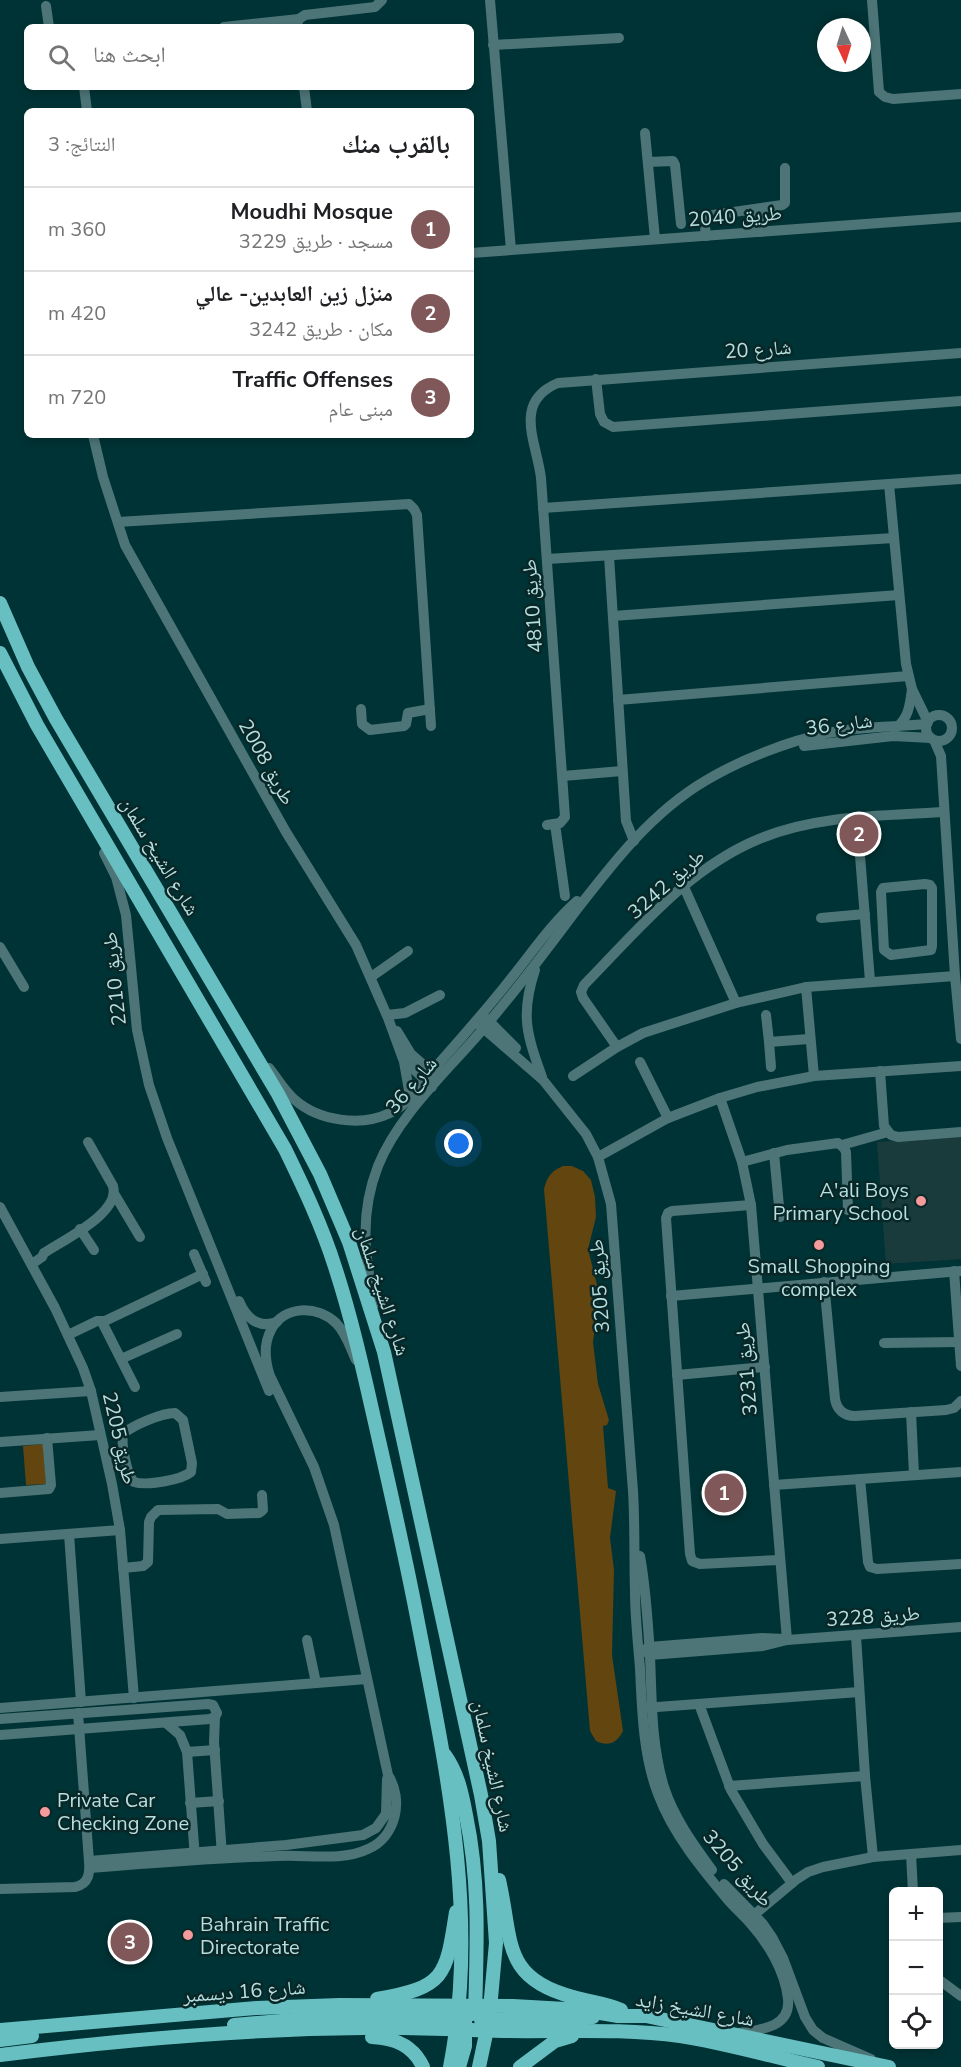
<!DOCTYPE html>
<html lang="ar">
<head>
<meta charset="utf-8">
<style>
	body { margin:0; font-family:"Nunito Sans","Noto Naskh Arabic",sans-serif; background:#f2f2f2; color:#202124; direction:rtl }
	.controls { position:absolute; right:18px; bottom:18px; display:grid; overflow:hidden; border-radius:9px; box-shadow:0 3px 9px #0003 }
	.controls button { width:54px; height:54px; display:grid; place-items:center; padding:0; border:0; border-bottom:2px solid #e0e0e0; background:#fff; color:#202124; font:30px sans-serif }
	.compass { position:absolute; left:817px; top:18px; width:54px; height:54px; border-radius:50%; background:#fff; box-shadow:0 3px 9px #0003; rotate:176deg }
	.you { position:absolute; left:459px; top:1144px; width:21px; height:21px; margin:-15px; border:4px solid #fff; border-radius:50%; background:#1a73e8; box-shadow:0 0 0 9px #1a73e833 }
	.badge { display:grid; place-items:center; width:39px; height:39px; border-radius:50%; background:#80585a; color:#fff; font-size:20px; font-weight:700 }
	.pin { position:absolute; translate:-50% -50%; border:3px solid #fff; box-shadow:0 2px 6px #0006 }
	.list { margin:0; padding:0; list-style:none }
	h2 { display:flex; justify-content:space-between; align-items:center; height:78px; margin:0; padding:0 24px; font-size:26px }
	h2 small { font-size:20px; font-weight:400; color:#757577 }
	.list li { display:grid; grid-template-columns:39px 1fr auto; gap:18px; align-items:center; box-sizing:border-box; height:84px; padding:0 24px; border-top:2px solid #e0e0e0 }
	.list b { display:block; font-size:22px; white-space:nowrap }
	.list p { margin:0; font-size:20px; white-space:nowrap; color:#757577 }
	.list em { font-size:20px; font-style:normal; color:#757577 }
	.icon { flex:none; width:33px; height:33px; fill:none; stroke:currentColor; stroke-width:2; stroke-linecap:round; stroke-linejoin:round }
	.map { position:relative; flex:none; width:961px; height:2067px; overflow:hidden; direction:ltr }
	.search { position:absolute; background:#fff; box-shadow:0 3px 9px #0003; left:24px; top:24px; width:450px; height:66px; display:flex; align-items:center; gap:15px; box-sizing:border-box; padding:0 21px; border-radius:9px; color:#757577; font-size:22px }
	.panel { position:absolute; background:#fff; box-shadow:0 3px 9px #0003; left:24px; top:108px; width:450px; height:330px; border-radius:9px; direction:rtl }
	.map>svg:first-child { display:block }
	.built { fill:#1a3b3c }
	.green { fill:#62450f }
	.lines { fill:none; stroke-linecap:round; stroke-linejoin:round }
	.minor { stroke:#4d7577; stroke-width:10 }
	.major { stroke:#68bfc2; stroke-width:14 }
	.poi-dot { fill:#f59b9c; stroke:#0a2728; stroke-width:2 }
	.labels { text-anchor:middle; stroke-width:5; stroke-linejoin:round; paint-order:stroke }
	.street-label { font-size:20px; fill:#b6dfe0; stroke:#0a2728 }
	.poi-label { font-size:20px; fill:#b6dfe0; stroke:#0a2728; text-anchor:start }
</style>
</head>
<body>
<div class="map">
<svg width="961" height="2067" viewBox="0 0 961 2067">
	<rect width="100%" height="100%" fill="#003335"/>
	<polygon class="built" points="961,1136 961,1259 886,1264 877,1142"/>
	<g class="green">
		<path d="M563,1166h9l11,5 8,9 4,17 1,20 -8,32 10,40v16l-5,37 5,42 11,36 -2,5 -4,1 5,62 8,3 -6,47 4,32 -2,85 11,76c-6,12 -15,16 -27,10l-6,-10 -46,-542c3,-12 7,-18 19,-23z"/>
		<polygon points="43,1444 46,1484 26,1485 23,1446"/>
	</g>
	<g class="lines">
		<g class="minor">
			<polyline points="490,0 511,250"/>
			<polyline points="872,0 879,92 885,97 893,99 961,94"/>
			<polyline points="46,6 49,27"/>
			<polyline points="224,27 299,19"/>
			<polyline points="296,27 299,19 305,15 375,7 382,0"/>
			<polyline points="493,45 619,38"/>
			<polyline points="84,87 87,111"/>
			<polyline points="304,87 307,111"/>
			<polyline points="645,133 655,239"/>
			<polyline points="648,162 673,161 675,165 681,224"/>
			<polyline points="758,209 760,232"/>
			<polyline points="706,236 704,217 706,216 782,205 785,203 785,168"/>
			<polyline points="471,253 961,217"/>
			<polyline points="596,379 600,414 604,422 613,427 961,401"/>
			<polyline points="93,435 103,477 125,545 286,832 356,945 388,1018 403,1059 432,1087"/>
			<polyline points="889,484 906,664 912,689 928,722"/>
			<polyline points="543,508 961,479"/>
			<polyline points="118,522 409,504 414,509 417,515 431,726"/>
			<polyline points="609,556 626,821 634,841"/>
			<polyline points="547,559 894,538"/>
			<polyline points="613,616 899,595"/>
			<polyline points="618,700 908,676"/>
			<polyline points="361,709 362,724 370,730 404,726 406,724 408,713 430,709"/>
			<circle cx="939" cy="728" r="13"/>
			<path d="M897,727c12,-10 13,-23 15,-38"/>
			<polyline points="934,740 941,756 955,976 961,1039"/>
			<polyline points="804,746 893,736 931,738"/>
			<polyline points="563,776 622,771"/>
			<polyline points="857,818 870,981"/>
			<polyline points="555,824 565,896"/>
			<path d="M547,825l13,-2 5,-6 -24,-339c-4,-35 -29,-76 17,-95l403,-30"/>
			<polyline points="104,853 116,877 126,915 137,1030 149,1085 167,1138 269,1391"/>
			<polygon points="925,884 930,885 932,888 932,946 931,950 891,955 884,950 881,892 883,888"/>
			<polyline points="684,887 736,1003"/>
			<polyline points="821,918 865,914"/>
			<polyline points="0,947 24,987"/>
			<path d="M535,970c-15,45 -8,65 7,107"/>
			<polyline points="371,977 408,951"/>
			<polyline points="806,987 814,1076"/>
			<polyline points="387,1015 405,1013 440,995"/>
			<polyline points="766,1015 769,1042 809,1039"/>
			<polyline points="487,1019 516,1048"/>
			<path d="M476,1022l67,58 43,54 12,23 13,47 22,287c2,33 1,67 2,100 0,26 3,52 5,77 2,42 3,87 18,126 15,40 43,74 70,106 7,8 15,15 22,23 18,20 35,48 38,76 3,29 -29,31 -49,34"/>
			<polyline points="397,1031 411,1054 435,1075"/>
			<polyline points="769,1042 771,1067"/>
			<path d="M617,1047l-34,-49 -2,-6 3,-7c52,-53 104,-117 175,-146 56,-24 124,-23 185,-27"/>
			<polyline points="404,1062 410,1096"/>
			<polyline points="640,1062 668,1118"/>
			<path d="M269,1068c9,11 15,23 26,32 24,21 66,27 95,13 21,-10 36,-34 51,-52 23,-26 46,-52 68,-80 22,-27 42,-57 68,-80"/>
			<polyline points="880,1071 884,1126 891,1135 898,1137 961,1132"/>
			<polyline points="573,1076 617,1047 643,1033 736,1003 806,987 955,976"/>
			<polyline points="720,1098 742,1162 751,1205 787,1640"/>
			<polyline points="842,1145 888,1132"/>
			<polyline points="774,1153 780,1217"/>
			<polyline points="598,1157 668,1118 720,1098 757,1087 814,1076 961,1066"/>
			<polyline points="742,1162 787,1150 838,1143 844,1148 846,1152 848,1210"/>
			<polyline points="115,1195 140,1237"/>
			<polyline points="751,1205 672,1211 668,1213 666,1218 690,1554 692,1561 700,1564 779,1560"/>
			<polyline points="0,1207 55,1308 83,1368 91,1391 112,1484 120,1530 134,1698"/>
			<polyline points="80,1229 94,1250"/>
			<polyline points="194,1254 206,1282"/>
			<path d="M32,1264l10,-7 2,-4c19,-13 77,-40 69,-67l-25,-44"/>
			<polyline points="954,1271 961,1366"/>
			<path d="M824,1282l11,117c2,11 9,17 20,17l91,-6 8,-2 7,-7"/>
			<polyline points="671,1296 961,1271"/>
			<path d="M239,1301c7,17 19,28 38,21"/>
			<path d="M374,1305c-9,-50 -15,-90 4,-139 21,-53 74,-99 110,-143 31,-36 59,-74 87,-111 38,-49 76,-99 130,-131 35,-21 83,-40 123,-48 32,-7 67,-6 99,-9"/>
			<polyline points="102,1322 135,1387"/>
			<polyline points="68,1335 97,1321 105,1321 203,1274"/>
			<polyline points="884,1343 959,1342"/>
			<polyline points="121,1359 177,1334"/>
			<polyline points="677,1375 765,1367"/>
			<polyline points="0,1397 91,1391"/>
			<polyline points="911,1412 914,1475"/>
			<path d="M175,1413l8,7 9,43 -1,9c-10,8 -44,14 -57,10 -7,-7 -13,-37 -11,-48 10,-9 39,-21 52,-21z"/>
			<polyline points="0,1442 100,1435"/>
			<polyline points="860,1479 868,1562 870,1567 877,1569 961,1564"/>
			<polyline points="774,1485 961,1472"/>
			<polyline points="0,1493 49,1489 51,1485 47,1438"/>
			<polyline points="69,1534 81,1702"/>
			<polyline points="0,1539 120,1530"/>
			<path d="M640,1556c6,33 8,66 10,100 2,45 1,88 14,131 10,31 29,57 48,83"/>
			<polyline points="123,1568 143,1566 148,1562 149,1522 151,1517 158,1510 218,1509 227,1514 259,1513 263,1510 262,1495"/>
			<polyline points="856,1636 865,1776 873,1857"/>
			<polyline points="307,1640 316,1683"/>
			<polyline points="644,1650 649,1647 762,1638 784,1639"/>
			<polyline points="646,1652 650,1655 763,1646 787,1640 961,1627"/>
			<polyline points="699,1704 731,1790 763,1844 792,1883"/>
			<polyline points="0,1708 367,1679"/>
			<polyline points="644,1708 859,1692"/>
			<polyline points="215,1717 214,1742 222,1855"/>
			<polyline points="0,1719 208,1704 213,1705 217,1713 215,1717 210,1719 0,1735"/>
			<polyline points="166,1723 180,1735 187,1752 195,1858"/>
			<polyline points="187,1752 215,1750"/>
			<polyline points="729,1786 865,1776"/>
			<polyline points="190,1803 219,1801"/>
			<polyline points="911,1854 913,1892"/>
			<polyline points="89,1861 286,1845 363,1835 376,1828 386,1814 387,1779"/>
			<path d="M90,1868c62,-5 124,-10 187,-12 28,-2 64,6 91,-7 28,-12 36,-49 20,-74l-54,-250 -20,-58 -44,-91c-5,-15 -7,-31 1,-46 13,-25 46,-25 65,-7 10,10 14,24 20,37"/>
			<polyline points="724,1884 763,1924 772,1937 783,1958 805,2017 813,2030 823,2038 871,2059"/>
			<path d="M0,1889l75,-2c14,-3 15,-14 14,-26l-11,-148"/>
			<polyline points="938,1918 961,1917"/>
			<polyline points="749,1919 797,1879 808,1872 823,1867 873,1857 961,1850"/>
			<polyline points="938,1979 961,1996"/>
		</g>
		<g class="major">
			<polyline points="0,603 28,667 56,719 278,1094 320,1174 349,1242 384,1352 481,1795 489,1841 496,1943 489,2020 479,2067"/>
			<path d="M0,653l37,72 248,424c19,39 37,77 50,118 17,52 29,107 41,160 14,62 28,123 40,185 29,151 64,302 34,455"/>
			<path d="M445,1755c13,18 17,39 21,60 14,68 11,129 9,198"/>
			<path d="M499,1880c14,60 2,98 74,117 16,5 32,6 48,13"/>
			<path d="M377,1999c68,-12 69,-22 79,-87"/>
			<polyline points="481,2020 554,2020 593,2017"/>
			<polyline points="234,2025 305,2019 409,2017 462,2018 488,2007"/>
			<polyline points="0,2030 257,2008 340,2005 513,2006 583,2010 618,2016 646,2016 889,2067"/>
			<path d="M372,2037c22,1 41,8 51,30"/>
			<polyline points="0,2040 32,2036"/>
			<path d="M0,2055c120,-15 242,-26 363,-27 46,-1 94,2 140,3 60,1 119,-3 177,5 46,7 93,21 138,31"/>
			<polyline points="459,2067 465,2046 465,2021"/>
			<polyline points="520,2067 555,2041 572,2036"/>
		</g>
	</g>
	<g class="poi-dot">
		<circle cx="921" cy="1201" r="6"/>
		<circle cx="819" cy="1245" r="6"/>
		<circle cx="45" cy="1812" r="6"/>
		<circle cx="188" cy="1935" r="6"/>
	</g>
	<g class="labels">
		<g class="street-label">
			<text transform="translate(735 216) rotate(-4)" y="7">طريق 2040</text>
			<text transform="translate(758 349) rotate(-4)" y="7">شارع 20</text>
			<text transform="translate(532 606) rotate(-94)" y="7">طريق 4810</text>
			<text transform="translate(839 724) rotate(-7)" y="7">شارع 36</text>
			<text transform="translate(267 762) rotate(61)" y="7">طريق 2008</text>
			<text transform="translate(160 856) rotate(59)" y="7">شارع الشيخ سلمان</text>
			<text transform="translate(666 884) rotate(-41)" y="7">طريق 3242</text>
			<text transform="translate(114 979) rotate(-96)" y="7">طريق 2210</text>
			<text transform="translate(411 1085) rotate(-50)" y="7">شارع 36</text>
			<text transform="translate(599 1286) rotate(-94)" y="7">طريق 3205</text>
			<text transform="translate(383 1291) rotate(72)" y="7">شارع الشيخ سلمان</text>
			<text transform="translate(746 1369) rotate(-95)" y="7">طريق 3231</text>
			<text transform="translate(120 1438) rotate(77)" y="7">طريق 2205</text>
			<text transform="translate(873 1616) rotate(-4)" y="7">طريق 3228</text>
			<text transform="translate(493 1766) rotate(78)" y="7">شارع الشيخ سلمان</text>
			<text transform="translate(738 1868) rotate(49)" y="7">طريق 3205</text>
			<text transform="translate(244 1991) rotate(-4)" y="7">شارع 16 ديسمبر</text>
			<text transform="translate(695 2009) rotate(10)" y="7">شارع الشيخ زايد</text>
		</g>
		<g class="poi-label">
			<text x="909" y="1197" text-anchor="end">A'ali Boys<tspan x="909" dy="23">Primary School</tspan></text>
			<text x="819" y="1273" text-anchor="middle">Small Shopping<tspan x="819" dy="23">complex</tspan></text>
			<text x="57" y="1807">Private Car<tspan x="57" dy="23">Checking Zone</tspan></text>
			<text x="200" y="1931">Bahrain Traffic<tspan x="200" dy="23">Directorate</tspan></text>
		</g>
	</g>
</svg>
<div class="controls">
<button>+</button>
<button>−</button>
<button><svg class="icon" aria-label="locate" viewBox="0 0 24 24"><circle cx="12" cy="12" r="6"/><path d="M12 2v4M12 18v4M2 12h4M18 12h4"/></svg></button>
</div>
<svg class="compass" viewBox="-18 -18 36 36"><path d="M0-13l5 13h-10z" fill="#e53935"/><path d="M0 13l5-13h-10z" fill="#757577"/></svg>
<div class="you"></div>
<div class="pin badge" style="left:724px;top:1493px">1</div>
<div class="pin badge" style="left:859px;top:834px">2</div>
<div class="pin badge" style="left:130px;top:1942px">3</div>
<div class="search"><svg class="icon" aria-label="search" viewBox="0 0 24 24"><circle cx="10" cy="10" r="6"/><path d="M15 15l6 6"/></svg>ابحث هنا</div>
<section class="panel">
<h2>بالقرب منك<small>النتائج: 3</small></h2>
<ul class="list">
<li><span class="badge">1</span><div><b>Moudhi Mosque</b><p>مسجد · طريق 3229</p></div><em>360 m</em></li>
<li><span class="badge">2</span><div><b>منزل زين العابدين- عالي</b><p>مكان · طريق 3242</p></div><em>420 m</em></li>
<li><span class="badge">3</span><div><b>Traffic Offenses</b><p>مبنى عام</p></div><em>720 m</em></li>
</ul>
</section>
</div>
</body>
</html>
